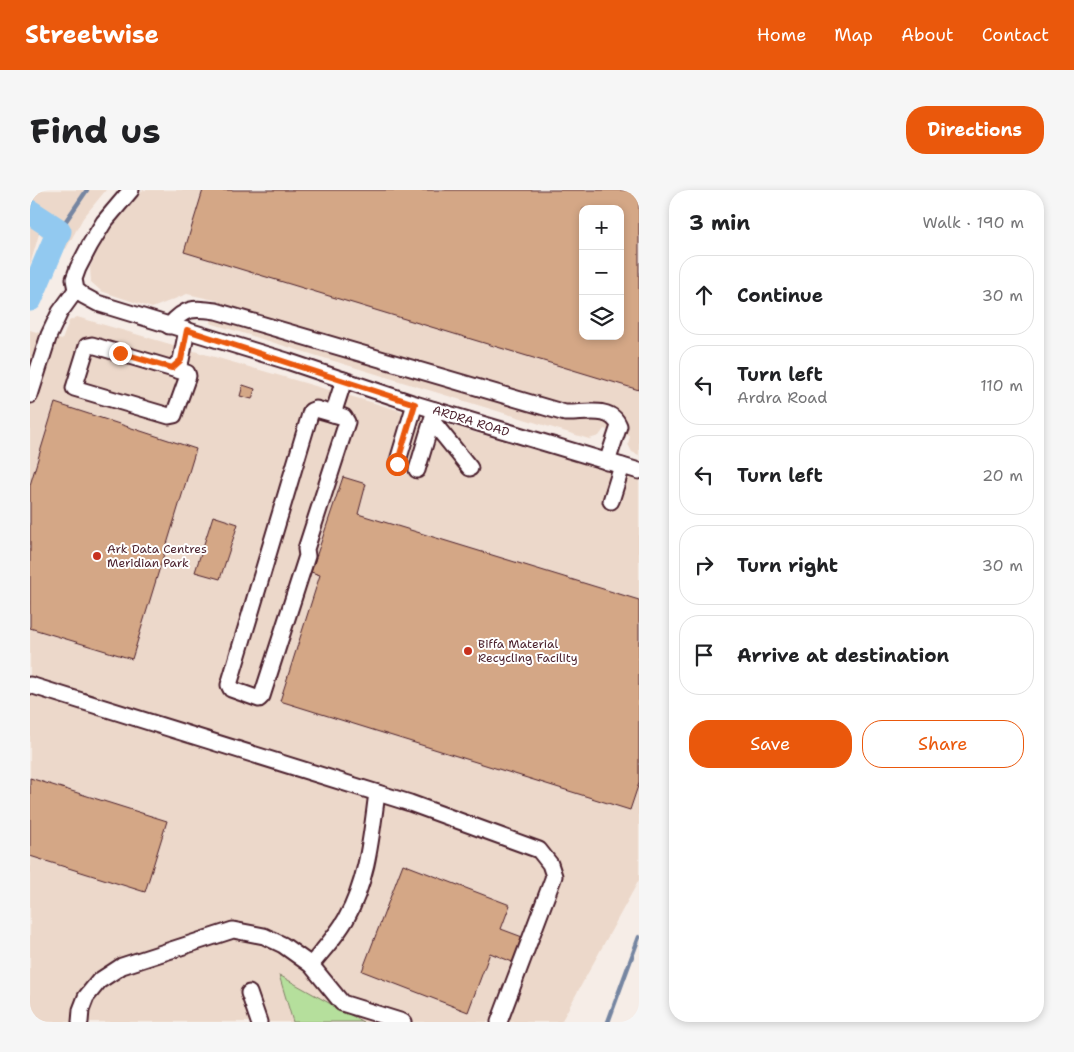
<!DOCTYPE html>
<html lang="en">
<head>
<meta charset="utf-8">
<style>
	body { margin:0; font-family:"Shantell Sans",sans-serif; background:#f6f6f6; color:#202124 }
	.controls { position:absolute; right:15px; top:15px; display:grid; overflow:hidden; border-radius:10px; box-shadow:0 2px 8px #0003 }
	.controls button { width:45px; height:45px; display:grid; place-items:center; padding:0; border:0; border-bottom:1px solid #e0e0e0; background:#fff; color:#202124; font:25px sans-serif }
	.stop { position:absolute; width:15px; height:15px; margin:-11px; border:4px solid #ea580c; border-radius:50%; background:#fff }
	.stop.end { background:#ea580c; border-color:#fff; box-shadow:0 1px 5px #0008 }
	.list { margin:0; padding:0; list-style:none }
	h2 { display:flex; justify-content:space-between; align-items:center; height:65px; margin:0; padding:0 20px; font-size:21px }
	h2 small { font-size:16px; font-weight:400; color:#757577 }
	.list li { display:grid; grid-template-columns:32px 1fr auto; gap:15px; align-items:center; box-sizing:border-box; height:80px; margin:0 10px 10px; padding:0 10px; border:1px solid #e0e0e0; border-radius:20px }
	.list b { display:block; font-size:19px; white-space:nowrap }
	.list p { margin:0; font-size:16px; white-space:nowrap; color:#757577 }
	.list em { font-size:16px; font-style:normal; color:#757577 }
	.actions { display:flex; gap:10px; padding:15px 20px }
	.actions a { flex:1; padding:11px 0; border:1px solid #ea580c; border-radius:20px; text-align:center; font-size:18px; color:#ea580c }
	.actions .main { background:#ea580c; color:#fff }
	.icon { flex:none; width:28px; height:28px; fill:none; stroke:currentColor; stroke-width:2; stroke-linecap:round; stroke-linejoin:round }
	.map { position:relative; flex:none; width:609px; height:832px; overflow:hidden; border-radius:20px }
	header { display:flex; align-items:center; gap:30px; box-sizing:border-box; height:70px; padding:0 25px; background:#ea580c; color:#fff }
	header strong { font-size:24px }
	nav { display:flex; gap:28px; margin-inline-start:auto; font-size:18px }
	.intro { display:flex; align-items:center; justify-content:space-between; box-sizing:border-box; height:120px; padding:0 30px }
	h1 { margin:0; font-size:35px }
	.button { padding:12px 22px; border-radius:20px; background:#ea580c; color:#fff; font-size:18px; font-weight:700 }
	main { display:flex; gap:30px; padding:0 30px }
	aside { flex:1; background:#fff; border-radius:20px; box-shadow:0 2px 8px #0003 }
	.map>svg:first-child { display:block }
	.built { fill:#ecd8ca; fill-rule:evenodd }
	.green { fill:#b5df9c; stroke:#807f64 }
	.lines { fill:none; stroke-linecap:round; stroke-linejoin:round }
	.stream { stroke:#7585a1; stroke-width:4.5 }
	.river { stroke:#92c9f0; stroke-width:25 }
	.building { fill:#d4a786; stroke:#4a1f2b; fill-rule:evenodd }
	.minor-casing { stroke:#4a1f2b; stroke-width:19 }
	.minor { stroke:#fff; stroke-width:15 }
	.route { stroke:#ea580c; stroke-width:6 }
	.poi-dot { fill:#c8321e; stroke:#fff; stroke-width:2 }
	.labels { text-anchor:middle; stroke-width:4; stroke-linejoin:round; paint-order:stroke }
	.street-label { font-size:12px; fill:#4a1f2b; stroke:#fff }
	.poi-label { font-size:12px; fill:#4a1f2b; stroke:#fff; text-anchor:start }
</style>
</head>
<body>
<header>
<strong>Streetwise</strong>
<nav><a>Home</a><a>Map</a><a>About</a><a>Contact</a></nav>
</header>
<div class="intro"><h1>Find us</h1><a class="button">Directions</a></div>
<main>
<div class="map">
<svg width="609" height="832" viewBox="0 0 609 832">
	<rect width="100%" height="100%" fill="#f6ede7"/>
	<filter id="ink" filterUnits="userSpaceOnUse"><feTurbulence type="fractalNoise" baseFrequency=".02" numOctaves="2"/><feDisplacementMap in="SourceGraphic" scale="10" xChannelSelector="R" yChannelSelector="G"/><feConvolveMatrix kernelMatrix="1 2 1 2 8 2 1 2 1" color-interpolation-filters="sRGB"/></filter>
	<g filter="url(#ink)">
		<g class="built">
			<polygon points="0,0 76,0 53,28 36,59 9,44 0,75"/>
			<path d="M113,0h496v265l-7,-3 -4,-8 2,-8 -26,-7 -5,7 -10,3 -379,-116 9,-22 -32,-7 -35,14 -51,-17 -10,-9 -1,-15 14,-30zM553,19h37v127h-37z"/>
			<polygon points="47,127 609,290 609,690 531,832 333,832 249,786 263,832 0,832 0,140 32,150 39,131"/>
		</g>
		<polygon class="green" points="249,785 333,832 263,832"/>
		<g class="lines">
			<g class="stream">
				<polyline points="29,41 57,0"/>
				<polyline points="578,832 609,747"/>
			</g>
			<polyline class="river" points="0,22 29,41 0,109"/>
		</g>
		<g class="building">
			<path d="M173,0h436v200l-455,-138zM553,19h37v127h-37z"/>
			<polygon points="213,195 225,199 222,209 210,206"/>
			<polygon points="25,213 166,259 102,469 0,438 0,295"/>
			<polygon points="313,287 336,294 328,324 609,410 609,593 600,620 250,511 290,385 281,382"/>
			<polygon points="183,326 208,334 190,389 165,382"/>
			<polygon points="0,588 137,631 115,702 0,666"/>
			<polygon points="373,674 480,715 471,739 495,748 485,773 460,763 438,822 332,781"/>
		</g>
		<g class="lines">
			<g class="minor-casing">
				<g id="minor">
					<polyline points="101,0 74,32 60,55 48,78 44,89 46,100 54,106 67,113 257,171 385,214 609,281"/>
					<path d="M139,136c16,-19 24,-18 47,-15l349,102c19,1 46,-8 54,13l-12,36"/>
					<polygon points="62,155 157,183 158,186 144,225 139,226 44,198 57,156"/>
					<polyline points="143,178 151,170 157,140"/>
					<polyline points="0,205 19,145 30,122 46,100"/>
					<polygon points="286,219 314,227 317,232 276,359 277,366 232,506 229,509 201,499 199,495 281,221"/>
					<polyline points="303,224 314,190"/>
					<polyline points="402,231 440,278"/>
					<polyline points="367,274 385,214"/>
					<polyline points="387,280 405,220"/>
					<polyline points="581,311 592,276"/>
					<polyline points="0,495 380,613 509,660 520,674 524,686 469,832"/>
					<path d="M281,775c12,-15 26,-30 35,-46 22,-40 25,-82 31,-126"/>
					<polyline points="219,803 229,832"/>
					<polyline points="50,832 51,820 56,807 69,791 92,776 203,740 234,746 253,755 281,775 312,813 373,832"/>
				</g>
			</g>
			<use href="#minor" class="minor"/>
		</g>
	</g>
	<g class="lines" filter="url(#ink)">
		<polyline class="route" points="90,163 142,178 151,170 157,140 385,214 367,274"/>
	</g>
	<g class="poi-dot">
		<circle cx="67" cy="366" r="5"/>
		<circle cx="438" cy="461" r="5"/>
	</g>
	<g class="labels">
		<g class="street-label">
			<text transform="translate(441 231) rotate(17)" y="4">ARDRA ROAD</text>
		</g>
		<g class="poi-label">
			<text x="77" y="363">Ark Data Centres<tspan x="77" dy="14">Meridian Park</tspan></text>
			<text x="448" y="458">Biffa Material<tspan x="448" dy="14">Recycling Facility</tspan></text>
		</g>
	</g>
</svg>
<div class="controls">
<button>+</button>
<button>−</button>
<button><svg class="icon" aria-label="layers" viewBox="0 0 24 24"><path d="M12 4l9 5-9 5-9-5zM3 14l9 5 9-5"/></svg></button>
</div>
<div class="stop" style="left:367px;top:274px"></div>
<div class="stop end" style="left:90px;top:163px"></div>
</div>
<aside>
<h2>3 min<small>Walk · 190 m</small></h2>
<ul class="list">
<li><svg class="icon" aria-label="ahead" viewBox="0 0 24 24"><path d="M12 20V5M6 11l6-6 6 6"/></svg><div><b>Continue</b></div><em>30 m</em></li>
<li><svg class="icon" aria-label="left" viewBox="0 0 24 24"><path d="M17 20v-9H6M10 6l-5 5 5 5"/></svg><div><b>Turn left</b><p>Ardra Road</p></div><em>110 m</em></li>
<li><svg class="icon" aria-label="left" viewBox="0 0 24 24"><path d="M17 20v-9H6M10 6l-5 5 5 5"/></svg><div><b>Turn left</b></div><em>20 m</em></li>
<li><svg class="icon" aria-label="right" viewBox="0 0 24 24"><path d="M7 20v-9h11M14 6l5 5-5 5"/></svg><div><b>Turn right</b></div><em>30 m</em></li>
<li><svg class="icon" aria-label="arrive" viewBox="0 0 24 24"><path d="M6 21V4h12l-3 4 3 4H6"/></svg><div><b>Arrive at destination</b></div></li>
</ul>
<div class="actions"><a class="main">Save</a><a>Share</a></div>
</aside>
</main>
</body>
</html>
